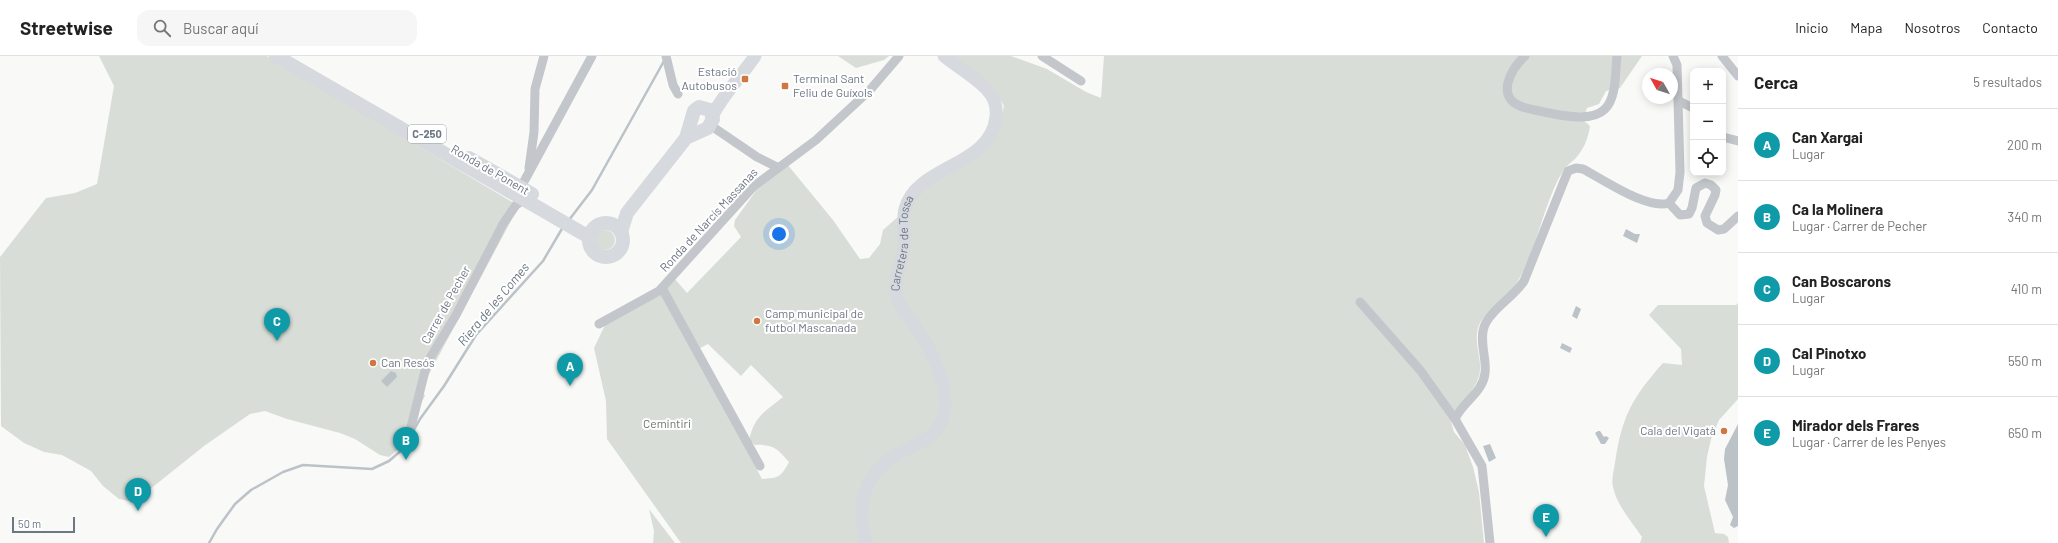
<!DOCTYPE html>
<html lang="es">
<head>
<meta charset="utf-8">
<style>
	body { margin:0; font-family:Barlow,sans-serif; background:#f6f6f6; color:#222 }
	.controls { position:absolute; right:12px; top:12px; display:grid; overflow:hidden; border-radius:8px; box-shadow:0 2px 10px #0003 }
	.controls button { width:36px; height:36px; display:grid; place-items:center; padding:0; border:0; border-bottom:1px solid #e0e0e0; background:#fff; color:#222; font:20px sans-serif }
	.compass { position:absolute; left:1642px; top:12px; width:36px; height:36px; border-radius:50%; background:#fff; box-shadow:0 2px 10px #0003; rotate:309deg }
	.scale { position:absolute; left:12px; bottom:10px; width:63px; box-sizing:border-box; padding-left:4px; border:2px solid #6c7685; border-top:0; font-size:11px; line-height:14px; white-space:nowrap; color:#6c7685; -webkit-text-stroke:3px #fff; paint-order:stroke }
	.you { position:absolute; left:779px; top:178px; width:14px; height:14px; margin:-10px; border:3px solid #fff; border-radius:50%; background:#1a73e8; box-shadow:0 0 0 6px #1a73e833 }
	.badge { display:grid; place-items:center; width:26px; height:26px; border-radius:50%; background:#d93025; color:#fff; font-size:13px; font-weight:700 }
	.pin { position:absolute; translate:-50% -33px; filter:drop-shadow(0 1px 2px #0008) }
	.pin::after { content:''; position:absolute; top:21px; width:14px; height:12px; background:inherit; clip-path:polygon(0 0,100% 0,50% 100%) }
	.list { margin:0; padding:0; list-style:none }
	h2 { display:flex; justify-content:space-between; align-items:center; height:52px; margin:0; padding:0 16px; font-size:17px }
	h2 small { font-size:13px; font-weight:400; color:#767676 }
	.list li { display:grid; grid-template-columns:26px 1fr auto; gap:12px; align-items:center; box-sizing:border-box; height:72px; padding:0 16px; border-top:1px solid #e0e0e0 }
	.list b { display:block; font-size:15px; white-space:nowrap }
	.list p { margin:0; font-size:13px; white-space:nowrap; color:#767676 }
	.list em { font-size:13px; font-style:normal; color:#767676 }
	.icon { flex:none; width:22px; height:22px; fill:none; stroke:currentColor; stroke-width:2; stroke-linecap:round; stroke-linejoin:round }
	.map { position:relative; flex:none; width:1738px; height:487px; overflow:hidden }
	header { display:flex; align-items:center; gap:24px; box-sizing:border-box; height:56px; padding:0 20px; background:#fff; border-bottom:1px solid #e0e0e0 }
	header strong { font-size:19px }
	nav { display:flex; gap:22px; margin-inline-start:auto; font-size:14px }
	.search { width:280px; height:36px; background:#f6f6f6; display:flex; align-items:center; gap:10px; box-sizing:border-box; padding:0 14px; border-radius:12px; color:#767676; font-size:15px }
	main { display:flex }
	aside { flex:1; background:#fff }
	.map>svg:first-child { display:block }
	.green { fill:#d8ded7 }
	.water { fill:#bbc3c8 }
	.lines { fill:none; stroke-linecap:round; stroke-linejoin:round }
	.stream { stroke:#bbc3c8; stroke-width:2.5 }
	.street { stroke:#c3c6ca; stroke-width:9 }
	.secondary { stroke:#d6d9dd; stroke-width:13 }
	.primary { stroke:#d6d9dd; stroke-width:14 }
	.poi-dot { fill:#d07640; stroke:#fff; stroke-width:1.5 }
	.labels { text-anchor:middle; stroke-width:4; stroke-linejoin:round; paint-order:stroke }
	.shield { fill:#fff; stroke:#989faa; stroke-width:1 }
	.shield-label { font-size:11px; font-weight:bold; fill:#6c7685 }
	.poi-label { font-size:12px; fill:#6c7685; stroke:#fff; text-anchor:start }
	.street-label { font-size:12px; fill:#6c7685; stroke:#fff }
	.park-label { font-size:12px; fill:#667866; stroke:#fff }
	.water-label { font-size:13px; font-style:italic; fill:#67767f; stroke:#fff }
</style>
</head>
<body>
<header>
<strong>Streetwise</strong>
<div class="search"><svg class="icon" aria-label="search" viewBox="0 0 24 24"><circle cx="10" cy="10" r="6"/><path d="M15 15l6 6"/></svg>Buscar aquí</div>
<nav><a>Inicio</a><a>Mapa</a><a>Nosotros</a><a>Contacto</a></nav>
</header>
<main>
<div class="map">
<svg width="1738" height="487" viewBox="0 0 1738 487">
	<rect width="100%" height="100%" fill="#f9f9f7"/>
	<g class="green">
		<path d="M99,0h168l252,150 -91,170 -5,16 2,4c-15,25 -9,41 -36,61l-9,-2 -25,-16 -15,-6 -53,-14 -22,-8 -15,3 -46,32 -70,56 -15,-3 -16,-13 -12,-15 -29,-16 -18,-3 -20,-9 -23,-17 -1,-169 46,-59 29,-5 22,-9 17,-98z"/>
		<polygon points="838,0 889,0 884,4 856,12"/>
		<path d="M954,0h57l36,13 39,23 15,6 3,-42h538l-22,32 -14,3 -7,13 -12,4 -4,12 7,6c-2,13 -6,23 -15,33 -3,3 -8,6 -11,10 -22,36 -27,84 -50,118 -8,11 -30,27 -35,38 -6,16 2,30 1,45 -1,19 -21,32 -30,48l4,14 11,13 8,22 6,25 5,51h-803l-74,-104 -1,-38 -12,-53 11,-23 58,-31 99,185c17,-1 19,-2 27,-17 -12,-14 -16,-18 -34,-17l-6,-5c6,-25 16,-28 34,-43l-32,-32 -10,11 -33,-32 -8,4 -34,-60 9,-9 12,14 54,-56 -7,-11 1,-6 28,-39 24,-17 46,56 27,39 9,-1 11,-14 3,-14 17,-15 19,-21 81,-70 4,-18 -9,-16z"/>
		<circle cx="605" cy="184" r="10"/>
		<path d="M1738,247v96l-19,21 -8,19 -4,18 -3,29 11,47 9,1 4,3 1,6h-89l2,-6c-10,-15 -25,-31 -29,-50 -2,-7 1,-17 2,-24 7,-47 17,-65 48,-100l19,2 -1,-16 -32,-34 9,-10h78z"/>
		<polygon points="649,453 675,487 653,487 654,475"/>
	</g>
	<g class="water">
		<polygon points="1626,173 1635,178 1640,178 1637,187 1623,180"/>
		<polygon points="1576,250 1581,253 1577,263 1572,260"/>
		<polygon points="1562,287 1572,292 1570,297 1560,292"/>
		<polygon points="391,315 396,317 397,321 387,331 381,325"/>
		<polygon points="1738,368 1738,470 1734,472 1730,469 1733,461 1725,444 1728,429 1724,403 1725,393"/>
		<polygon points="1598,375 1600,375 1604,381 1606,380 1609,382 1605,388 1601,388 1595,377"/>
		<polygon points="1490,388 1496,402 1489,406 1483,390"/>
	</g>
	<g class="lines">
		<g class="stream">
			<polyline points="569,164 592,134 664,5"/>
			<polyline points="209,487 217,473 235,448 251,434 283,416 303,409 372,413 389,405 404,392 420,363 444,330 476,279 543,205 563,171"/>
		</g>
		<g class="street">
			<polyline points="666,0 673,29 678,38"/>
			<polyline points="1042,0 1081,25"/>
			<path d="M1525,0c-13,12 -30,40 -5,50 7,3 16,4 24,6 16,3 47,11 61,-3 12,-12 10,-37 12,-53"/>
			<polyline points="1722,0 1738,20"/>
			<polyline points="1679,45 1693,52"/>
			<polyline points="710,69 757,101 777,111"/>
			<polyline points="1723,81 1738,85"/>
			<polyline points="529,112 534,76 535,33 544,0"/>
			<polyline points="521,131 592,0"/>
			<polyline points="1669,147 1678,134 1680,116 1677,9 1673,0"/>
			<polyline points="1669,147 1680,159 1689,158 1692,152 1696,132 1705,127 1711,129 1716,134 1715,139 1705,160 1707,167 1718,174 1724,173 1738,160"/>
			<polyline points="662,232 760,410"/>
			<polyline points="1360,246 1420,314 1455,363"/>
			<polyline points="599,268 659,235 754,130 816,84 870,34 899,0"/>
			<polyline points="410,375 427,307 456,259 503,168 516,149 523,144"/>
			<path d="M1490,487l-8,-77 -27,-47c7,-17 28,-26 30,-46 2,-15 -6,-31 -1,-46 6,-17 30,-30 40,-46l44,-110 8,-3 7,1c21,11 64,41 86,34"/>
		</g>
		<g class="secondary">
			<path d="M713,59c10,-21 29,-39 42,-59"/>
			<path id="s1" d="M866,487c-9,-35 -5,-63 27,-86 21,-14 43,-15 51,-43 6,-23 -10,-58 -22,-77 -8,-13 -20,-24 -25,-39 -5,-19 6,-35 7,-53 1,-12 -2,-25 1,-36 11,-44 86,-42 91,-92 1,-10 -1,-18 -7,-25 -9,-12 -33,-26 -45,-36"/>
		</g>
		<g class="primary">
			<polyline points="276,0 589,181"/>
			<polyline points="469,102 532,138"/>
			<circle cx="606" cy="184" r="17"/>
			<polyline points="621,176 627,157 686,82 694,55 699,51 710,54 713,63 708,72 686,82"/>
		</g>
	</g>
	<g class="poi-dot">
		<rect x="741" y="19" width="8" height="8" rx="2"/>
		<rect x="781" y="26" width="8" height="8" rx="2"/>
		<circle cx="757" cy="265" r="4"/>
		<circle cx="373" cy="307" r="4"/>
		<circle cx="1724" cy="375" r="4"/>
	</g>
	<g class="labels">
		<rect class="shield" x="408" y="69" width="38" height="18" rx="3"/>
		<g class="shield-label">
			<text x="427" y="82">C-250</text>
		</g>
		<g class="poi-label">
			<text x="737" y="20" text-anchor="end">Estació<tspan x="737" dy="14">Autobusos</tspan></text>
			<text x="793" y="27">Terminal Sant<tspan x="793" dy="14">Feliu de Guíxols</tspan></text>
			<text x="765" y="262">Camp municipal de<tspan x="765" dy="14">futbol Mascanada</tspan></text>
			<text x="381" y="311">Can Resós</text>
			<text x="1716" y="379" text-anchor="end">Cala del Vigatà</text>
		</g>
		<g class="street-label">
			<text transform="translate(490 114) rotate(30)" y="4">Ronda de Ponent</text>
			<text transform="translate(709 164) rotate(-47)" y="4">Ronda de Narcís Massanas</text>
			<text dy="4" stroke="none"><textPath href="#s1" startOffset="350">Carretera de Tossa</textPath></text>
			<text transform="translate(446 249) rotate(-61)" y="4">Carrer de Pecher</text>
		</g>
		<g class="park-label">
			<text x="667" y="372">Cemintiri</text>
		</g>
		<g class="water-label">
			<text transform="translate(493 248) rotate(-50)" y="5">Riera de les Comes</text>
		</g>
	</g>
</svg>
<div class="controls">
<button>+</button>
<button>−</button>
<button><svg class="icon" aria-label="locate" viewBox="0 0 24 24"><circle cx="12" cy="12" r="6"/><path d="M12 2v4M12 18v4M2 12h4M18 12h4"/></svg></button>
</div>
<svg class="compass" viewBox="-18 -18 36 36"><path d="M0-13l5 13h-10z" fill="#e53935"/><path d="M0 13l5-13h-10z" fill="#767676"/></svg>
<div class="scale">50 m</div>
<div class="you"></div>
<div class="pin badge" style="left:570px;top:330px;background:#0f9aa8">A</div>
<div class="pin badge" style="left:406px;top:404px;background:#0f9aa8">B</div>
<div class="pin badge" style="left:277px;top:285px;background:#0f9aa8">C</div>
<div class="pin badge" style="left:138px;top:455px;background:#0f9aa8">D</div>
<div class="pin badge" style="left:1546px;top:481px;background:#0f9aa8">E</div>
</div>
<aside>
<h2>Cerca<small>5 resultados</small></h2>
<ul class="list">
<li><span class="badge" style="background:#0f9aa8">A</span><div><b>Can Xargai</b><p>Lugar</p></div><em>200 m</em></li>
<li><span class="badge" style="background:#0f9aa8">B</span><div><b>Ca la Molinera</b><p>Lugar · Carrer de Pecher</p></div><em>340 m</em></li>
<li><span class="badge" style="background:#0f9aa8">C</span><div><b>Can Boscarons</b><p>Lugar</p></div><em>410 m</em></li>
<li><span class="badge" style="background:#0f9aa8">D</span><div><b>Cal Pinotxo</b><p>Lugar</p></div><em>550 m</em></li>
<li><span class="badge" style="background:#0f9aa8">E</span><div><b>Mirador dels Frares</b><p>Lugar · Carrer de les Penyes</p></div><em>650 m</em></li>
</ul>
</aside>
</main>
</body>
</html>
